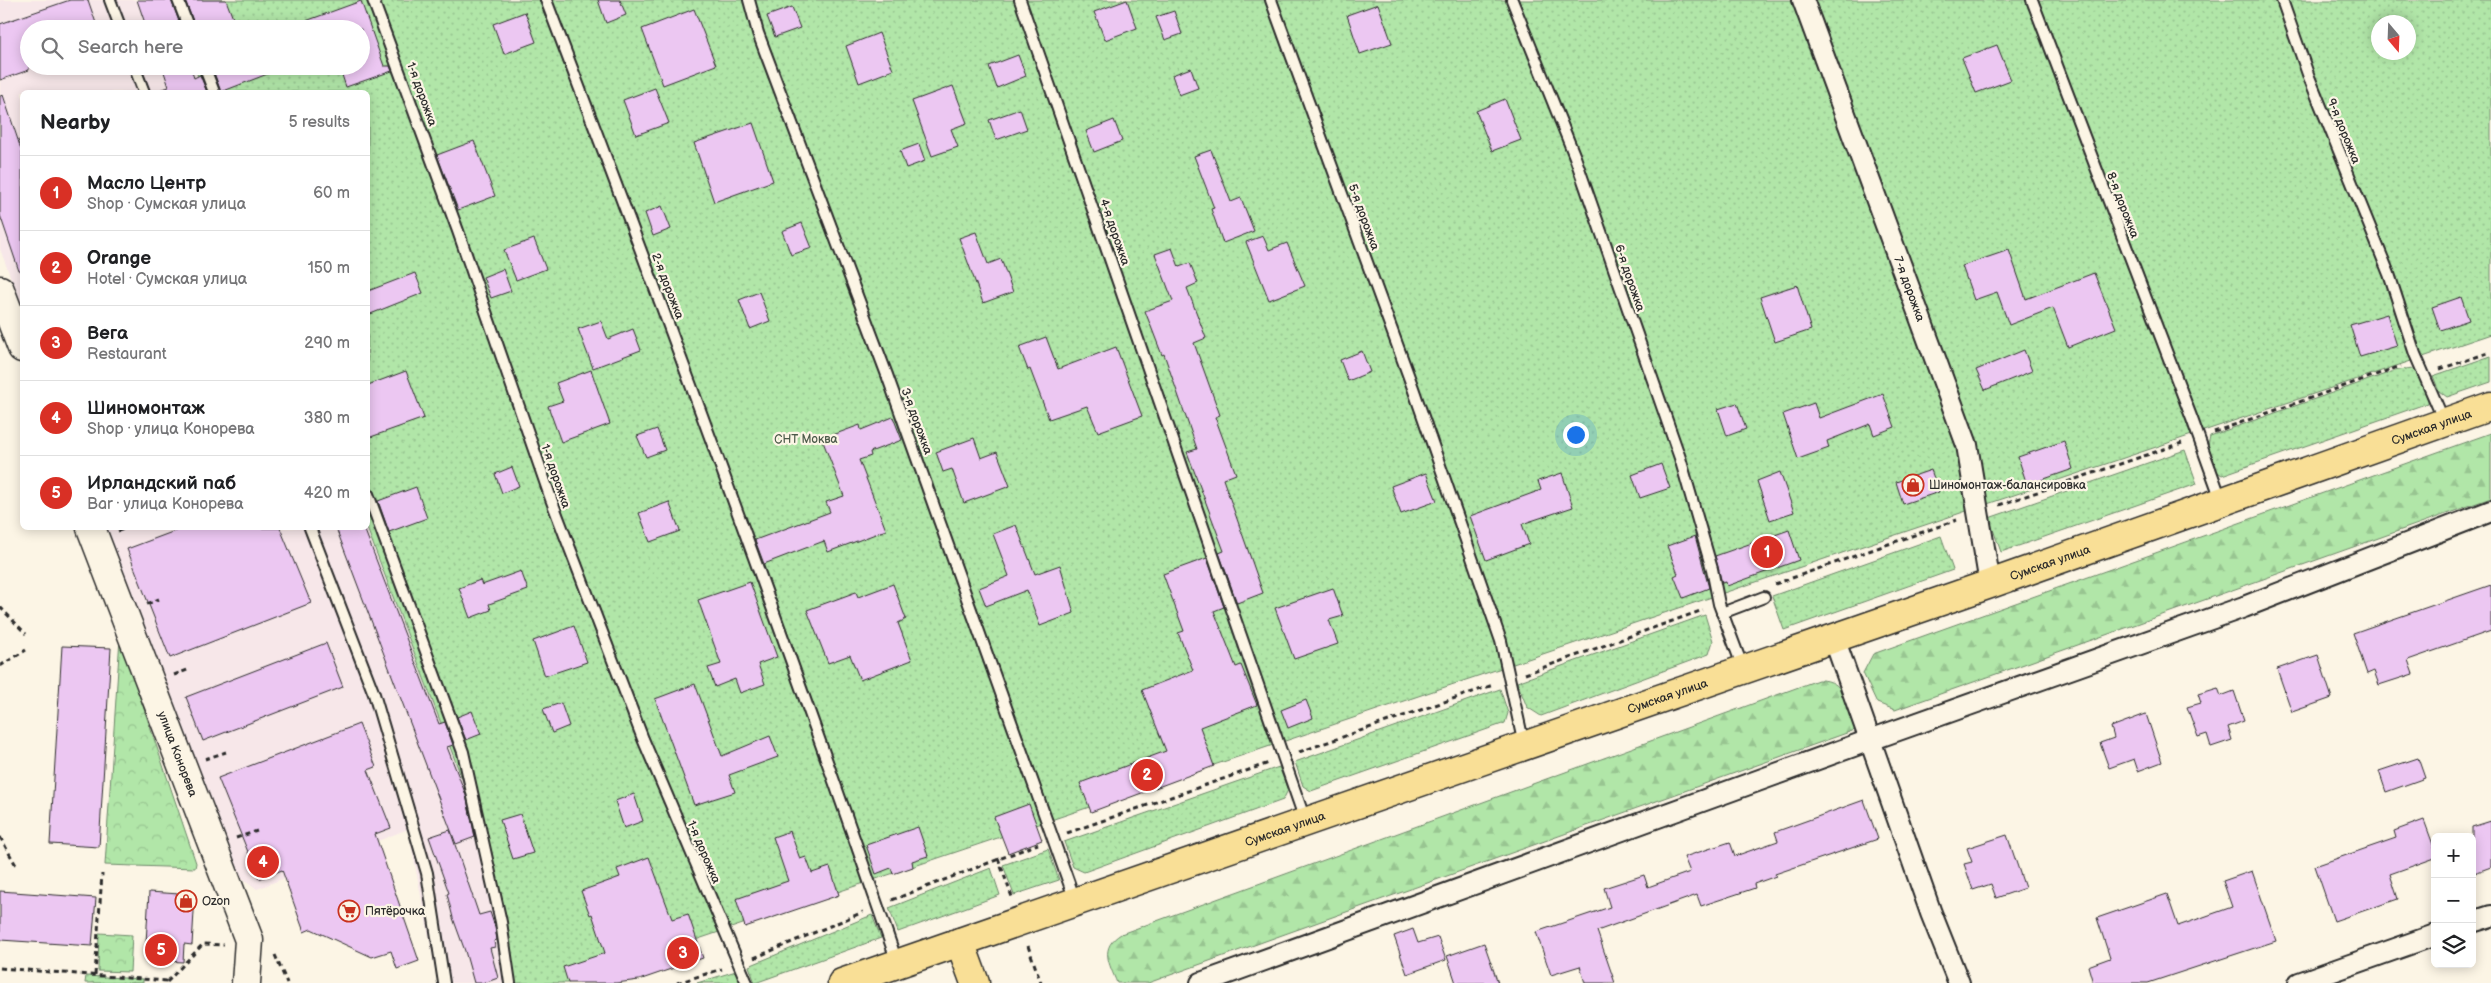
<!DOCTYPE html>
<html lang="en">
<head>
<meta charset="utf-8">
<style>
	body { margin:0; font-family:"Balsamiq Sans",sans-serif; background:#f6f6f6; color:#202124 }
	.controls { position:absolute; right:15px; bottom:15px; display:grid; overflow:hidden; border-radius:8px; box-shadow:0 2px 12px #0003 }
	.controls button { width:45px; height:45px; display:grid; place-items:center; padding:0; border:0; border-bottom:1px solid #e0e0e0; background:#fff; color:#202124; font:25px sans-serif }
	.compass { position:absolute; left:2371px; top:15px; width:45px; height:45px; border-radius:50%; background:#fff; box-shadow:0 2px 12px #0003; rotate:161deg }
	.you { position:absolute; left:1575px; top:434px; width:18px; height:18px; margin:-12px; border:4px solid #fff; border-radius:50%; background:#1a73e8; box-shadow:0 0 0 8px #1a73e833 }
	.badge { display:grid; place-items:center; width:32px; height:32px; border-radius:50%; background:#d93025; color:#fff; font-size:16px; font-weight:700 }
	.pin { position:absolute; translate:-50% -50%; border:2px solid #fff; box-shadow:0 1px 5px #0006 }
	.list { margin:0; padding:0; list-style:none }
	h2 { display:flex; justify-content:space-between; align-items:center; height:65px; margin:0; padding:0 20px; font-size:21px }
	h2 small { font-size:16px; font-weight:400; color:#757577 }
	.list li { display:grid; grid-template-columns:32px 1fr auto; gap:15px; align-items:center; box-sizing:border-box; height:75px; padding:0 20px; border-top:1px solid #e0e0e0 }
	.list b { display:block; font-size:19px; white-space:nowrap }
	.list p { margin:0; font-size:16px; white-space:nowrap; color:#757577 }
	.list em { font-size:16px; font-style:normal; color:#757577 }
	.icon { flex:none; width:28px; height:28px; fill:none; stroke:currentColor; stroke-width:2; stroke-linecap:round; stroke-linejoin:round }
	.map { position:relative; flex:none; width:2491px; height:983px; overflow:hidden }
	.search { position:absolute; background:#fff; box-shadow:0 2px 12px #0003; left:20px; top:20px; width:350px; height:55px; display:flex; align-items:center; gap:12px; box-sizing:border-box; padding:0 18px; border-radius:28px; color:#757577; font-size:19px }
	.panel { position:absolute; background:#fff; box-shadow:0 2px 12px #0003; left:20px; top:90px; width:350px; height:440px; border-radius:8px }
	.map>svg:first-child { display:block }
	.built { fill:#f7e7e9 }
	.grass { fill:url(#grass-dots); stroke:#6e886a; fill-rule:evenodd }
	.forest { fill:url(#forest-firs); stroke:#6e886a }
	.park { fill:url(#park-crowns); stroke:#6e886a }
	.building { fill:#ecc7f2; stroke:#2b2b2b }
	.lines { fill:none; stroke-linecap:round; stroke-linejoin:round }
	.lane-casing { stroke:#2b2b2b; stroke-width:14 }
	.street-casing { stroke:#2b2b2b; stroke-width:24 }
	.secondary-casing { stroke:#2b2b2b; stroke-width:31 }
	.primary-casing { stroke:#2b2b2b; stroke-width:31 }
	.path { stroke:#2b2b2b; stroke-width:3; stroke-dasharray:5 4; stroke-linecap:butt }
	.lane { stroke:#fcf5e5; stroke-width:10 }
	.street { stroke:#fcf5e5; stroke-width:20 }
	.secondary { stroke:#fcf5e5; stroke-width:28 }
	.primary { stroke:#f9df96; stroke-width:28 }
	.labels { text-anchor:middle; stroke-width:4.5; stroke-linejoin:round; paint-order:stroke }
	.street-label { font-size:12px; fill:#2b2b2b; stroke:#fcf5e5 }
	.park-label { font-size:12px; fill:#4c5a4a; stroke:#fcf5e5 }
	.poi-label { font-size:12px; fill:#2b2b2b; stroke:#fcf5e5; text-anchor:start }
</style>
</head>
<body>
<div class="map">
<svg width="2491" height="983" viewBox="0 0 2491 983">
	<defs>
		<pattern id="grass-dots" width="8" height="8" patternUnits="userSpaceOnUse" patternTransform="scale(1.25)"><rect width="8" height="8" fill="#b1e6a8"/><path d="M2 2h.1M6 6h.1" fill="none" stroke="#98c591" stroke-width="1.8" stroke-linecap="round"/></pattern>
		<pattern id="forest-firs" width="22" height="20" patternUnits="userSpaceOnUse" patternTransform="scale(1.25)"><rect width="22" height="20" fill="#b1e6a8"/><path d="M5 1l3.5 6h-7zM16 11l3.5 6h-7z" fill="#98c591"/></pattern>
		<pattern id="park-crowns" width="20" height="18" patternUnits="userSpaceOnUse" patternTransform="scale(1.25)"><rect width="20" height="18" fill="#b1e6a8"/><path d="M2 6a3 3 0 1 1 6 0M12 15a3 3 0 1 1 6 0" fill="none" stroke="#98c591"/></pattern>
	</defs>
	<rect width="100%" height="100%" fill="#fcf5e5"/>
	<filter id="ink" filterUnits="userSpaceOnUse"><feTurbulence type="fractalNoise" baseFrequency=".02" numOctaves="2"/><feDisplacementMap in="SourceGraphic" scale="10" xChannelSelector="R" yChannelSelector="G"/><feConvolveMatrix kernelMatrix="1 2 1 2 8 2 1 2 1" color-interpolation-filters="sRGB"/></filter>
	<g filter="url(#ink)">
		<g class="built">
			<polygon points="0,0 169,0 180,29 29,29 29,66 194,66 204,92 22,92 22,308 0,249"/>
			<polygon points="106,528 367,528 472,805 498,926 507,983 438,983 408,829 257,889 237,874"/>
		</g>
		<g class="grass">
			<path d="M169,0h2322v334l-1923,649h-61l-9,-57 -26,-121 -105,-277 1,-436h-164l-10,-26h167v-37h-181zM2378,22h30v30h-30z"/>
			<polygon points="2491,356 2491,382 2447,397 2439,391 2433,376"/>
			<path d="M2412,368c11,8 18,22 16,35l-206,72 -9,-6 -6,-19 3,-14 184,-65z"/>
			<polygon points="2185,450 2197,484 2001,552 1989,518"/>
			<polygon points="1941,536 1953,570 1784,630 1772,596"/>
			<polygon points="1705,615 1713,641 1709,654 1541,716 1527,707 1517,682"/>
			<polygon points="1500,689 1508,713 1505,723 1311,791 1303,786 1295,762"/>
			<polygon points="1279,767 1288,790 1283,800 1084,872 1073,867 1064,842"/>
			<polygon points="1048,849 1059,880 1014,895 1003,865"/>
			<polygon points="991,868 1000,895 898,932 889,908"/>
			<polygon points="872,915 881,938 755,983 749,966"/>
			<polygon points="736,971 742,983 697,983"/>
			<polygon points="86,976 143,979 143,983 85,983"/>
		</g>
		<g class="forest">
			<polygon points="2491,433 2491,498 1895,710 1877,703 1863,673 1873,654"/>
			<path d="M1818,680c29,-1 30,27 37,50l-707,253h-31c-8,-20 -18,-35 4,-49z"/>
		</g>
		<g class="park">
			<polygon points="120,638 196,863 195,868 105,865"/>
			<polygon points="99,933 132,935 130,972 98,971"/>
		</g>
		<g class="building">
			<polygon points="70,0 88,0 98,29 29,29 29,70 0,80 0,24"/>
			<polygon points="137,0 171,0 182,29 147,29"/>
			<polygon points="185,0 226,0 234,21 214,29 196,29"/>
			<polygon points="598,0 620,0 626,15 606,23"/>
			<polygon points="1127,0 1137,28 1105,40 1094,12"/>
			<polygon points="361,1 384,66 390,66 392,71 346,87 339,66 361,66 361,29 292,29 292,26"/>
			<polygon points="1378,4 1392,43 1360,54 1347,15"/>
			<polygon points="792,7 800,28 775,37 767,16"/>
			<polygon points="694,9 716,65 663,85 642,29"/>
			<polygon points="1174,11 1182,34 1165,40 1156,17"/>
			<polygon points="525,12 536,42 504,54 493,24"/>
			<polygon points="879,33 893,70 859,83 846,46"/>
			<polygon points="1997,45 2011,80 1976,93 1962,58"/>
			<polygon points="1018,55 1026,76 997,88 989,66"/>
			<polygon points="162,66 190,66 194,78 200,75 207,92 160,92 159,90 169,87"/>
			<polygon points="224,66 283,66 283,68 221,92 213,70"/>
			<polygon points="1191,68 1198,88 1179,95 1172,75"/>
			<polygon points="953,86 967,123 951,129 958,147 932,156 912,101"/>
			<polygon points="655,88 669,123 636,135 623,100"/>
			<polygon points="3,95 22,152 22,271 19,271 0,215 0,96"/>
			<polygon points="1505,99 1521,140 1492,151 1476,111"/>
			<polygon points="1020,109 1027,129 996,140 989,120"/>
			<polygon points="1114,120 1122,141 1094,152 1086,131"/>
			<polygon points="753,123 773,181 714,202 694,143"/>
			<polygon points="474,141 495,196 458,210 437,155"/>
			<polygon points="919,144 925,161 906,168 900,151"/>
			<polygon points="1211,150 1231,202 1241,198 1254,231 1223,243 1211,209 1214,208 1194,156"/>
			<polygon points="662,206 671,229 653,236 645,213"/>
			<polygon points="802,223 812,248 791,255 782,231"/>
			<polygon points="976,232 988,264 1001,259 1013,292 983,303 959,238"/>
			<polygon points="1263,236 1269,250 1287,243 1305,286 1269,300 1246,242"/>
			<polygon points="534,239 546,269 516,280 504,250"/>
			<polygon points="1172,248 1179,267 1190,263 1198,283 1187,288 1206,338 1194,343 1220,415 1215,417 1236,474 1223,479 1263,593 1237,603 1219,553 1224,551 1187,452 1197,449 1164,354 1162,355 1145,311 1173,301 1155,254"/>
			<polygon points="2009,250 2026,299 2094,273 2116,328 2068,347 2053,308 2009,325 1997,292 1974,300 1962,266"/>
			<polygon points="503,269 511,291 491,298 483,277"/>
			<polygon points="415,273 423,293 368,315 368,291"/>
			<polygon points="1797,285 1811,330 1775,342 1760,297"/>
			<polygon points="759,292 770,321 750,329 739,300"/>
			<polygon points="2461,297 2469,320 2440,330 2432,307"/>
			<polygon points="2387,314 2397,346 2360,357 2350,325"/>
			<polygon points="601,321 608,339 633,329 641,350 593,368 578,329"/>
			<polygon points="1046,337 1058,369 1116,347 1142,416 1098,432 1087,406 1049,419 1030,369 1028,370 1019,347"/>
			<polygon points="2024,350 2032,371 1985,390 1976,370"/>
			<polygon points="1362,351 1370,372 1348,381 1340,360"/>
			<polygon points="591,370 610,424 561,442 548,406 563,401 556,383"/>
			<polygon points="406,371 424,418 368,438 368,385"/>
			<polygon points="1883,394 1895,427 1874,435 1870,424 1827,441 1829,448 1798,459 1783,414 1814,403 1819,418"/>
			<polygon points="1737,403 1746,429 1727,436 1718,409"/>
			<polygon points="893,417 902,440 870,452 871,456 859,460 886,530 828,552 824,541 764,564 755,540 830,512 826,502 844,496 822,439 860,425 861,430"/>
			<polygon points="657,429 665,450 646,457 637,436"/>
			<polygon points="974,438 981,458 997,452 1010,486 964,503 952,469 943,472 936,452"/>
			<polygon points="2064,441 2073,469 2027,485 2018,457"/>
			<polygon points="1661,464 1670,488 1640,498 1632,475"/>
			<polygon points="512,467 519,486 502,493 495,474"/>
			<polygon points="1931,470 1939,492 1903,504 1896,482"/>
			<polygon points="1780,472 1794,512 1770,520 1757,481"/>
			<polygon points="1426,473 1437,501 1401,514 1391,486"/>
			<polygon points="1562,473 1573,507 1522,524 1529,544 1486,560 1470,516 1541,490 1538,481"/>
			<polygon points="416,487 427,518 389,532 378,501"/>
			<polygon points="669,502 680,531 650,542 639,513"/>
			<polygon points="1016,525 1035,574 1060,565 1074,613 1040,626 1027,590 986,606 979,588 1009,576 993,534"/>
			<polygon points="183,528 280,528 311,603 170,658 127,549"/>
			<polygon points="336,528 364,528 439,724 445,722 453,745 447,747 466,795 475,837 456,844"/>
			<polygon points="1789,530 1799,560 1727,586 1726,582 1722,583 1715,556"/>
			<polygon points="1695,536 1709,588 1683,598 1674,576 1678,574 1667,546"/>
			<polygon points="1207,558 1224,607 1214,611 1236,667 1241,665 1257,705 1200,727 1214,766 1091,812 1080,783 1166,751 1142,690 1193,670 1178,633 1184,631 1163,574"/>
			<polygon points="521,571 528,590 489,604 491,610 470,618 459,588 480,580 482,585"/>
			<polygon points="750,582 777,657 758,664 765,684 740,693 735,679 715,687 708,668 721,664 698,600"/>
			<polygon points="893,584 906,619 898,623 912,660 860,680 850,655 828,663 807,610 856,592 858,597"/>
			<polygon points="2491,585 2491,631 2408,660 2413,674 2379,685 2374,671 2367,674 2353,633"/>
			<polygon points="1333,588 1343,616 1329,620 1338,644 1294,659 1275,608"/>
			<polygon points="574,626 587,662 545,676 533,641"/>
			<polygon points="326,643 343,687 203,741 186,697"/>
			<polygon points="62,646 111,648 99,847 50,844"/>
			<polygon points="2318,655 2332,698 2292,712 2277,669"/>
			<polygon points="695,684 722,756 770,736 778,757 729,775 735,792 694,805 655,699"/>
			<polygon points="2218,688 2221,696 2234,691 2244,721 2228,727 2232,740 2211,747 2207,734 2198,737 2187,707 2201,703 2198,694"/>
			<polygon points="1306,700 1313,718 1288,728 1281,710"/>
			<polygon points="561,703 569,726 552,733 543,709"/>
			<polygon points="472,711 481,734 466,740 457,717"/>
			<polygon points="2146,714 2162,762 2138,771 2134,759 2109,768 2100,743 2114,738 2111,727"/>
			<polygon points="359,724 376,767 368,770 391,828 375,834 419,961 397,969 391,951 372,957 311,929 304,932 282,870 259,879 218,778"/>
			<polygon points="2418,758 2425,778 2386,792 2379,771"/>
			<polygon points="634,794 643,821 624,828 615,801"/>
			<polygon points="1864,800 1878,839 1775,874 1776,876 1754,884 1755,888 1701,906 1697,895 1597,931 1615,983 1585,983 1580,966 1551,975 1536,932 1610,907 1604,888 1644,875 1648,887 1690,872 1684,857 1730,842 1735,856 1778,841 1775,832"/>
			<polygon points="1029,804 1042,840 1008,853 994,817"/>
			<polygon points="520,814 533,853 513,859 500,820"/>
			<polygon points="2424,820 2435,850 2435,858 2390,874 2398,899 2334,921 2315,866 2396,838 2394,831"/>
			<polygon points="2491,821 2491,867 2472,874 2472,827"/>
			<polygon points="918,827 928,856 912,861 913,867 893,874 891,868 876,874 866,845"/>
			<polygon points="450,830 479,915 490,912 495,927 497,940 494,941 495,947 490,948 498,978 484,983 474,983 465,951 453,918 447,894 449,893 429,837"/>
			<polygon points="790,831 800,859 806,857 812,873 830,867 839,895 745,927 736,899 788,881 773,837"/>
			<polygon points="2007,835 2025,888 1996,898 1991,884 1973,890 1964,864 1972,862 1967,848"/>
			<polygon points="649,857 672,919 688,914 703,958 639,980 616,983 568,983 563,967 605,953 592,914 590,915 581,891 620,877 617,869"/>
			<polygon points="2252,871 2276,941 2148,983 2093,983 2088,966 2110,958 2097,918 2167,894 2178,926 2232,907 2223,881"/>
			<polygon points="0,891 96,898 92,946 0,940"/>
			<polygon points="149,892 195,895 192,945 184,944 183,962 145,960"/>
			<polygon points="1413,929 1418,943 1438,937 1446,960 1407,974 1394,936"/>
			<polygon points="1484,943 1498,983 1456,983 1447,956"/>
		</g>
		<g class="lines">
			<g class="lane-casing">
				<g id="lane">
					<polyline points="110,0 121,29"/>
					<polyline points="178,0 189,29"/>
					<polyline points="373,0 458,231 551,499 643,739 747,983"/>
					<path d="M546,0c122,319 240,639 351,962"/>
					<polyline points="749,0 758,33 887,375 1075,900"/>
					<polyline points="1020,0 1305,820"/>
					<polyline points="1271,0 1413,388 1501,641 1524,745"/>
					<polyline points="1512,0 1575,157 1680,458 1712,569 1719,604 1743,668"/>
					<polyline points="2032,0 2192,419 2222,502"/>
					<polyline points="2282,0 2309,77 2389,274 2415,354 2444,421"/>
					<polyline points="134,66 144,92"/>
					<polyline points="204,66 214,92"/>
					<polyline points="368,494 463,752 501,922 510,983"/>
					<polyline points="310,528 374,694 427,873 444,983"/>
					<polyline points="1722,613 1764,597"/>
				</g>
			</g>
			<g class="street-casing">
				<g id="street">
					<path id="s1" d="M1803,0l164,445 23,139"/>
					<polyline points="1834,638 1931,913 1959,983"/>
					<polyline points="2472,922 2491,916"/>
					<polyline points="1201,983 1870,740 2244,607 2491,511"/>
					<polyline points="2299,983 2435,935"/>
				</g>
			</g>
			<g class="secondary-casing">
				<g id="secondary">
					<polyline points="0,290 22,348"/>
					<path id="s2" d="M91,528l158,412 -3,43"/>
				</g>
			</g>
			<g class="primary-casing">
				<g id="primary">
					<polyline points="960,942 975,983"/>
					<path id="s3" d="M842,983l1148,-399 501,-178"/>
				</g>
			</g>
			<g class="path">
				<polyline points="2440,369 2491,352"/>
				<polyline points="2214,432 2401,366"/>
				<polyline points="1999,505 2182,443"/>
				<polyline points="118,531 127,528"/>
				<polyline points="1775,584 1957,520"/>
				<polyline points="147,604 159,599"/>
				<polyline points="0,607 26,634"/>
				<polyline points="0,666 26,650"/>
				<polyline points="1525,674 1703,610"/>
				<polyline points="174,675 190,669"/>
				<polyline points="1299,752 1493,685"/>
				<polyline points="205,759 226,752"/>
				<polyline points="1067,833 1269,763"/>
				<polyline points="0,837 17,867"/>
				<polyline points="236,838 257,831"/>
				<polyline points="998,858 1012,897"/>
				<polyline points="892,900 1038,844"/>
				<polyline points="1028,946 1041,983"/>
				<polyline points="275,955 287,983"/>
				<polyline points="754,958 863,912"/>
				<polyline points="0,968 167,981"/>
				<polyline points="95,975 102,874"/>
				<polyline points="167,982 203,944 224,945"/>
				<polyline points="677,983 722,969"/>
			</g>
			<use href="#lane" class="lane"/>
			<use href="#street" class="street"/>
			<use href="#secondary" class="secondary"/>
			<use href="#primary" class="primary"/>
		</g>
	</g>
	<defs>
		<g id="shop-ring" transform="scale(1.125)"><circle r="9.5" fill="#fcf5e5" stroke="#c8321e" stroke-width="1.5"/><path d="M-5-2.5h2.3a2.7 3.5 0 0 1 5.4 0H5L5.5 6h-11ZM-1.5-2.5h3a1.5 2.3 0 0 0-3 0Z" fill="#c8321e"/></g>
		<g id="supermarket-ring" transform="scale(1.125)"><circle r="9.5" fill="#fcf5e5" stroke="#c8321e" stroke-width="1.5"/><path d="M-6-5.5h2.5l.6 2H6L4.5 2H-2.5L-4.4-4H-6ZM-1.5 3.2a1.3 1.3 0 1 0 .1 0ZM3 3.2a1.3 1.3 0 1 0 .1 0Z" fill="#c8321e"/></g>
	</defs>
	<g fill-rule="evenodd">
		<use href="#shop-ring" x="1913" y="485"/>
		<use href="#shop-ring" x="186" y="901"/>
		<use href="#supermarket-ring" x="349" y="911"/>
	</g>
	<g class="labels">
		<g class="street-label">
			<text transform="translate(422 94) rotate(70)" y="4">1-я дорожка</text>
			<text transform="translate(2344 131) rotate(68)" y="4">9-я дорожка</text>
			<text transform="translate(2123 205) rotate(69)" y="4">8-я дорожка</text>
			<text transform="translate(1364 217) rotate(70)" y="4">5-я дорожка</text>
			<text transform="translate(1115 232) rotate(71)" y="4">4-я дорожка</text>
			<text transform="translate(1630 278) rotate(71)" y="4">6-я дорожка</text>
			<text transform="translate(668 286) rotate(69)" y="4">2-я дорожка</text>
			<text dy="4" stroke="none"><textPath href="#s1" startOffset="308">7-я дорожка</textPath></text>
			<text transform="translate(917 421) rotate(70)" y="4">3-я дорожка</text>
			<text dy="4" stroke="none"><textPath href="#s3" startOffset="1684">Сумская улица</textPath></text>
			<text transform="translate(556 476) rotate(71)" y="4">1-я дорожка</text>
			<text dy="4" stroke="none"><textPath href="#s3" startOffset="1279">Сумская улица</textPath></text>
			<text dy="4" stroke="none"><textPath href="#s3" startOffset="874">Сумская улица</textPath></text>
			<text dy="4" stroke="none"><textPath href="#s2" startOffset="242">улица Конорева</textPath></text>
			<text dy="4" stroke="none"><textPath href="#s3" startOffset="469">Сумская улица</textPath></text>
			<text transform="translate(704 852) rotate(67)" y="4">1-я дорожка</text>
		</g>
		<g class="park-label">
			<text x="806" y="443">СНТ Моква</text>
		</g>
		<g class="poi-label">
			<text x="1929" y="489">Шиномонтаж-балансировка</text>
			<text x="202" y="905">Ozon</text>
			<text x="365" y="915">Пятёрочка</text>
		</g>
	</g>
</svg>
<div class="controls">
<button>+</button>
<button>−</button>
<button><svg class="icon" aria-label="layers" viewBox="0 0 24 24"><path d="M12 4l9 5-9 5-9-5zM3 14l9 5 9-5"/></svg></button>
</div>
<svg class="compass" viewBox="-18 -18 36 36"><path d="M0-13l5 13h-10z" fill="#e53935"/><path d="M0 13l5-13h-10z" fill="#757577"/></svg>
<div class="you"></div>
<div class="pin badge" style="left:1767px;top:552px">1</div>
<div class="pin badge" style="left:1147px;top:775px">2</div>
<div class="pin badge" style="left:683px;top:953px">3</div>
<div class="pin badge" style="left:263px;top:862px">4</div>
<div class="pin badge" style="left:161px;top:950px">5</div>
<div class="search"><svg class="icon" aria-label="search" viewBox="0 0 24 24"><circle cx="10" cy="10" r="6"/><path d="M15 15l6 6"/></svg>Search here</div>
<section class="panel">
<h2>Nearby<small>5 results</small></h2>
<ul class="list">
<li><span class="badge">1</span><div><b>Масло Центр</b><p>Shop · Сумская улица</p></div><em>60 m</em></li>
<li><span class="badge">2</span><div><b>Orange</b><p>Hotel · Сумская улица</p></div><em>150 m</em></li>
<li><span class="badge">3</span><div><b>Вега</b><p>Restaurant</p></div><em>290 m</em></li>
<li><span class="badge">4</span><div><b>Шиномонтаж</b><p>Shop · улица Конорева</p></div><em>380 m</em></li>
<li><span class="badge">5</span><div><b>Ирландский паб</b><p>Bar · улица Конорева</p></div><em>420 m</em></li>
</ul>
</section>
</div>
</body>
</html>
